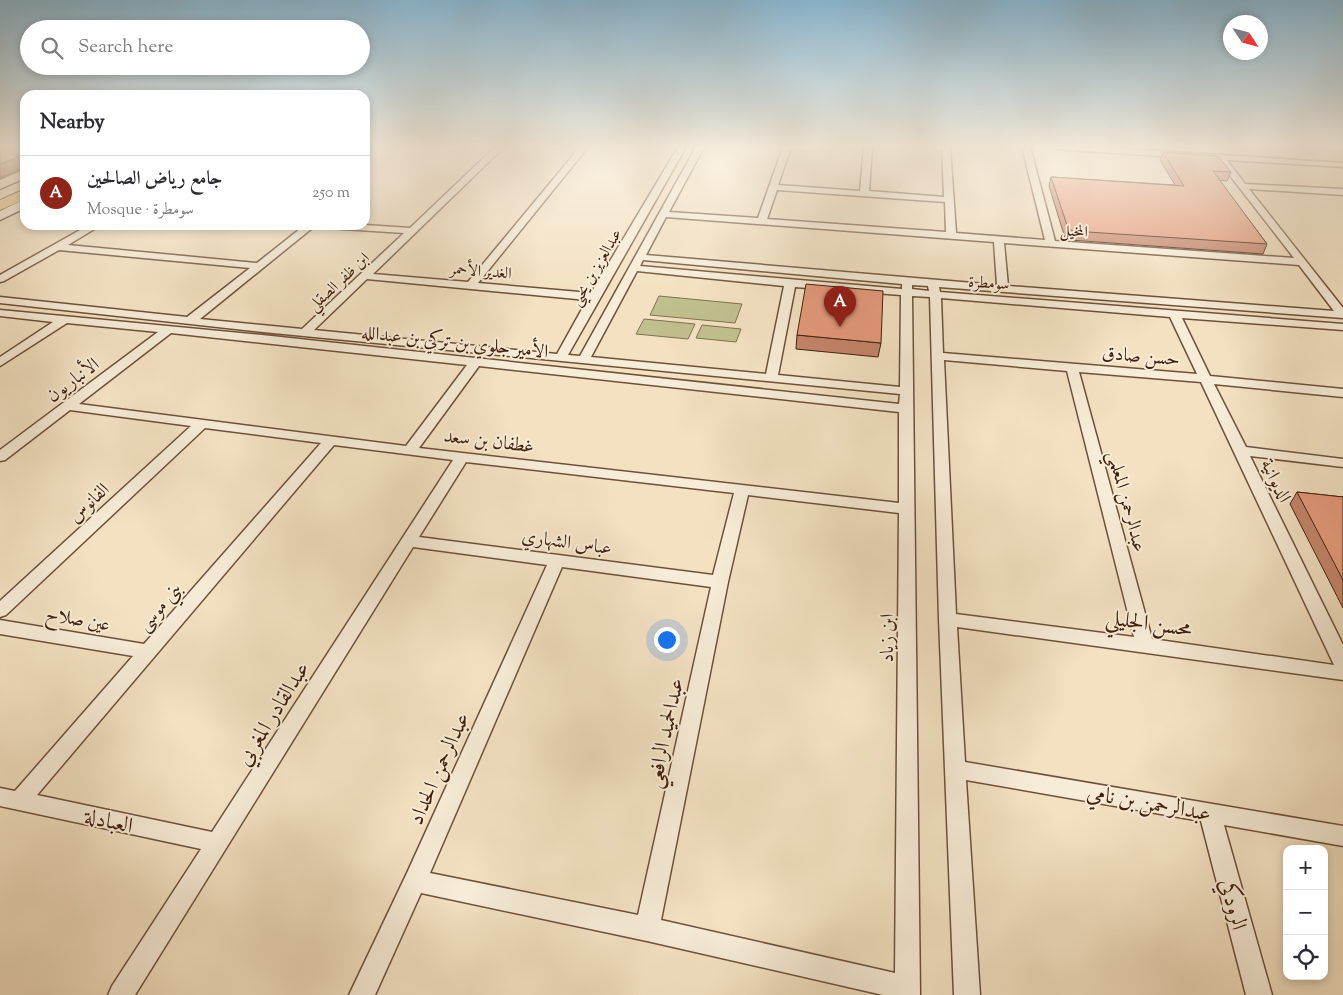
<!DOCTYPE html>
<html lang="en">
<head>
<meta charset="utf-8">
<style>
	body { margin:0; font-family:"Sorts Mill Goudy",Amiri,serif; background:#f7f7f7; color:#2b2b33 }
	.controls { position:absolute; right:15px; bottom:15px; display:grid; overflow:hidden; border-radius:10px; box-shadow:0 2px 8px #0003 }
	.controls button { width:45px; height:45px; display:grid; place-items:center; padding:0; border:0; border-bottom:1px solid #e1e1e2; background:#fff; color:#2b2b33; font:25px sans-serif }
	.compass { position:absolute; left:1223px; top:15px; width:45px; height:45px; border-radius:50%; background:#fff; box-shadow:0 2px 8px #0003; rotate:126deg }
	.you { position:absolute; left:666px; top:639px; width:18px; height:18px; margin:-12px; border:4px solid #fff; border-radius:50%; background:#1a73e8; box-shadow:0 0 0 8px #1a73e833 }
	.badge { display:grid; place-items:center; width:32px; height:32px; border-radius:50%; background:#8f2418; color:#fff; font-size:16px; font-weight:700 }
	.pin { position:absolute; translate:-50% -41px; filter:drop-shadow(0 1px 2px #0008) }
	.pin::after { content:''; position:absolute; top:26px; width:18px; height:15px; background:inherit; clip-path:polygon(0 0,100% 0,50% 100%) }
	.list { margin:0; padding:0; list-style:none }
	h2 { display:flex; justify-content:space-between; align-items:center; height:65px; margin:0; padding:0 20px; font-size:21px }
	h2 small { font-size:16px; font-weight:400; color:#7c7c81 }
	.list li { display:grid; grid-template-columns:32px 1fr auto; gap:15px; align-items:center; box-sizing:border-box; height:75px; padding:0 20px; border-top:1px solid #e1e1e2 }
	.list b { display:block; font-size:19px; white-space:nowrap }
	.list p { margin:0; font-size:16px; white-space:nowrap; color:#7c7c81 }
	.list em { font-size:16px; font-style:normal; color:#7c7c81 }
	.icon { flex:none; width:28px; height:28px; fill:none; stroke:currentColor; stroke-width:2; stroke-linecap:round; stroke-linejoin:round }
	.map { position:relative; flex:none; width:1343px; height:995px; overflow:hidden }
	.search { position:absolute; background:#fff; box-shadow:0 2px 8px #0003; left:20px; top:20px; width:350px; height:55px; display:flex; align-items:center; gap:12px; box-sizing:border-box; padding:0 18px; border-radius:28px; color:#7c7c81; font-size:19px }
	.panel { position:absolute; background:#fff; box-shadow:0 2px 8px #0003; left:20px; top:90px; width:350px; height:140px; border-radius:15px }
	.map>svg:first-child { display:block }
	.green { fill:#c0c18f; stroke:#81714e }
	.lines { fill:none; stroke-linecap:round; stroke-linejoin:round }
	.street-casing { stroke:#6e513a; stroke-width:3 }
	.secondary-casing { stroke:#42210d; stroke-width:3 }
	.primary-casing { stroke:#42210d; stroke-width:2 }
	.street { fill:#f7ecd7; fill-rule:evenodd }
	.secondary { fill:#f7ecd7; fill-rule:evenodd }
	.primary { fill:#eac081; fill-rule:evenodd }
	.wall { fill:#c4846a; stroke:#42210d }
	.shaded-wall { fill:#a06c56; stroke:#42210d }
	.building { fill:#e49a7b; stroke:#42210d }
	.labels { text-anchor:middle; stroke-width:4; stroke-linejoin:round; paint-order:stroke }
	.far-street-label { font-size:16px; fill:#42210d; stroke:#f7ecd7 }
	.street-label { font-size:19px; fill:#42210d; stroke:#f7ecd7 }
	.near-street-label { font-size:22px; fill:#42210d; stroke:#f7ecd7 }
</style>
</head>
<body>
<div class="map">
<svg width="1343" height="995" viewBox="0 0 1343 995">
	<rect width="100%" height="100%" fill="#f3e1c2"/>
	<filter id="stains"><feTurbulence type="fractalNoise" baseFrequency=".004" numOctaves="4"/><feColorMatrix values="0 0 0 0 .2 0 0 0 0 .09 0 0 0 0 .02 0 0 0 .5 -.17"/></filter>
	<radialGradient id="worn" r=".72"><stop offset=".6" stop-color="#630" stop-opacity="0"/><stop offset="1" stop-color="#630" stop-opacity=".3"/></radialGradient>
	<g class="green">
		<polygon points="659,296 742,304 735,323 650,315"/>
		<polygon points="644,319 695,324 688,339 636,334"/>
		<polygon points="702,325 741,329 736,342 696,338"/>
	</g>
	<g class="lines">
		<g class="street-casing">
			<path id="street" d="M495,147h9l-131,127 95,8 112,-135h8l-110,136 113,10 87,-146h8l-118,208 12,1 116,-209h8l-35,65 89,6 25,-71h8l-13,38 82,6 4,-44h8l-3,44 75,6 -2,-50h8l6,86 89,7 -23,-93h8l25,94 239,17 -76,-98 -162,-11 -4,-2h46l245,16v4l-116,-7 18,24 98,5v6l-94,-6 94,119v10l-404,-31 1,5 403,32v6l-161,-12 28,58 133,13v8l-129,-13 32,63 97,12v8l-93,-11 93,189v35l-386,-53 8,135 378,64v20l-119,-21 48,170h-26l-45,-174 -235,-41 14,215h-26l-15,-376 -9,-322 -18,-1 8,699h-37l-236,-54 -226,-48 -46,102h-26l58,-122 140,-308 -134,-18 -278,448h-27l4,-9 89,-137 -201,-43v-18l15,3 118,-135 -133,-22v-14l144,24 177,-201 -116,-15 -199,187 -6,2v-16l191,-175 -121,-16 -65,50 -5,1v-11l158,-118 -91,-9 -67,43v-9l53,-35 -53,-6v-6l262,25 637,69 1,-10 -627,-61 -273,-30v-6l187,20 63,-49 -191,-18 -55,31 -4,1v-7l89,-50h12l-33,20 189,18 48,-38h11l-116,94 102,10 102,-96 -76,-5 -5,-3h42l45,3zM777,190l168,12 1,30 -179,-13zM666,217l328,25 3,43 -351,-30zM1004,243l295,22 35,46 -326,-25zM643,260l259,24v5l-262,-23zM637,271l147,15 -18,88 -175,-17zM367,279l220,21 -30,54 -243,-24zM912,285l16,1 1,5 -17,-2zM795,287l106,8 -1,92 -122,-12zM941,298l229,19 27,57 -254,-21zM171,333l296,32 -61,81 -327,-42zM944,360l123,11 67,266 -178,-23zM479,366l420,46v91l-480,-55zM1079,372l122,10 133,283 -182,-26zM334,445l119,15 -241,372 -175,-37zM466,462l268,31 -21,82 -294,-38zM748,495l151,18 -4,460 -234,-53 67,-338zM562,567l149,20 -73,328 -208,-42z"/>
		</g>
		<g class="secondary-casing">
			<g id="secondary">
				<polygon points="25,169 25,178 0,189 0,180"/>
				<polygon points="25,199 25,208 0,220 0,211"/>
			</g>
		</g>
		<g class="primary-casing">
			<polygon id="primary" points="25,189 25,199 0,210 0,200"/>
		</g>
		<use href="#street" class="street"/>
		<use href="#secondary" class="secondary"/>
		<use href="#primary" class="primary"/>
	</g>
	<g class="wall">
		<polygon points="1163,152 1231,172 1227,181 1219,180 1267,244 1263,254 1070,240 1065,238 1049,186 1051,177 1175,185 1160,160"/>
		<polygon points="797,335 881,343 878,357 796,349"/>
		<polygon points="1297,492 1343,497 1343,608 1290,504"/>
	</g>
	<polygon class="shaded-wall" points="25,154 25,167 0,178 0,164"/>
	<g class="building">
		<polygon points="0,147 25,147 25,154 0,164"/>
		<polygon points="1163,152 1218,156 1231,172 1213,171 1267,244 1073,231 1068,228 1051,177 1184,186"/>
		<polygon points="806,284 883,291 881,343 797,335"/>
		<polygon points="1297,492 1343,497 1343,580"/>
	</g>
	<linearGradient id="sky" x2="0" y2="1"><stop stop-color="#89b8d3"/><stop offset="0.51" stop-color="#faf2e4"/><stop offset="1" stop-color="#faf2e4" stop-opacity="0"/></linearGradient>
	<rect width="1343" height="287" fill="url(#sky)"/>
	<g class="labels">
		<g class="far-street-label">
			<text transform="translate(1074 230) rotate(4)" y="6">المخيل</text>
			<text transform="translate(595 267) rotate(-60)" y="6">عبدالعزيز بن يحيى</text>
			<text transform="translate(481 270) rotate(5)" y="6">الغدير الأحمر</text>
			<text transform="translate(338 281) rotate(-43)" y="6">ابن ظفر الصقلي</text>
			<text transform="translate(989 282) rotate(4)" y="6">سومطرة</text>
		</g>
		<g class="street-label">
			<text transform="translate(455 341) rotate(6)" y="7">الأمير جلوي بن تركي بن عبدالله</text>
			<text transform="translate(1141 355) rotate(5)" y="7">حسن صادق</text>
			<text transform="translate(72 379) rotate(-37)" y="7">الأنباريون</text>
			<text transform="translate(489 440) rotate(7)" y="7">غطفان بن سعد</text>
			<text transform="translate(1277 480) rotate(64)" y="7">الديوانية</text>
			<text transform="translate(1128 501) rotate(75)" y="7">عبدالرحمن المعلمي</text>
			<text transform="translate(88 502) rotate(-43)" y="7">الفانوس</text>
			<text transform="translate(567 541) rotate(8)" y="7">عباس الشهاري</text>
			<text transform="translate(159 606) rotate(-49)" y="7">بني موسى</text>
			<text transform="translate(78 618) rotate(10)" y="7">عين صلاح</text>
			<text transform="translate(886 638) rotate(-90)" y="7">ابن زياد</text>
		</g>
		<g class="near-street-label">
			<text transform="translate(1149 622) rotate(8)" y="8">محسن الجليلي</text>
			<text transform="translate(272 713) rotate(-58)" y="8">عبدالقادر المغربي</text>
			<text transform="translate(664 733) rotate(-78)" y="8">عبدالحميد الرافعي</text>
			<text transform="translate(438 768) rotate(-66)" y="8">عبدالرحمن الحداد</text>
			<text transform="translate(1149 802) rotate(10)" y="8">عبدالرحمن بن نامي</text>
			<text transform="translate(109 820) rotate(12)" y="8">العبادلة</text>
			<text transform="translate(1234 904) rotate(75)" y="8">الرودكي</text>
		</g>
	</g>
	<rect width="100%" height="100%" filter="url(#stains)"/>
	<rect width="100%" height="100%" fill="url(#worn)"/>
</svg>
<div class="controls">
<button>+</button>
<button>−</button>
<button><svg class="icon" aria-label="locate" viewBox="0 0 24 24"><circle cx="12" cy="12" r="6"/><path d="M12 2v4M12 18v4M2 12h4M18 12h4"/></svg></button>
</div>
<svg class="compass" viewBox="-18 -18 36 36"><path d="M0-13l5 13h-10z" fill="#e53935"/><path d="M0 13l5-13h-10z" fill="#7c7c81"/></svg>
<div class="you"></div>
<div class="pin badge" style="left:840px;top:327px">A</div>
<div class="search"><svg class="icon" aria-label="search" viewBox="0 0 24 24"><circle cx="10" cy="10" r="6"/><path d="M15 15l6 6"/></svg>Search here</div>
<section class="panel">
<h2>Nearby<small></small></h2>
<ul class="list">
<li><span class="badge">A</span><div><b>جامع رياض الصالحين</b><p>Mosque · سومطرة</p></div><em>250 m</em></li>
</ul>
</section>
</div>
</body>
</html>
